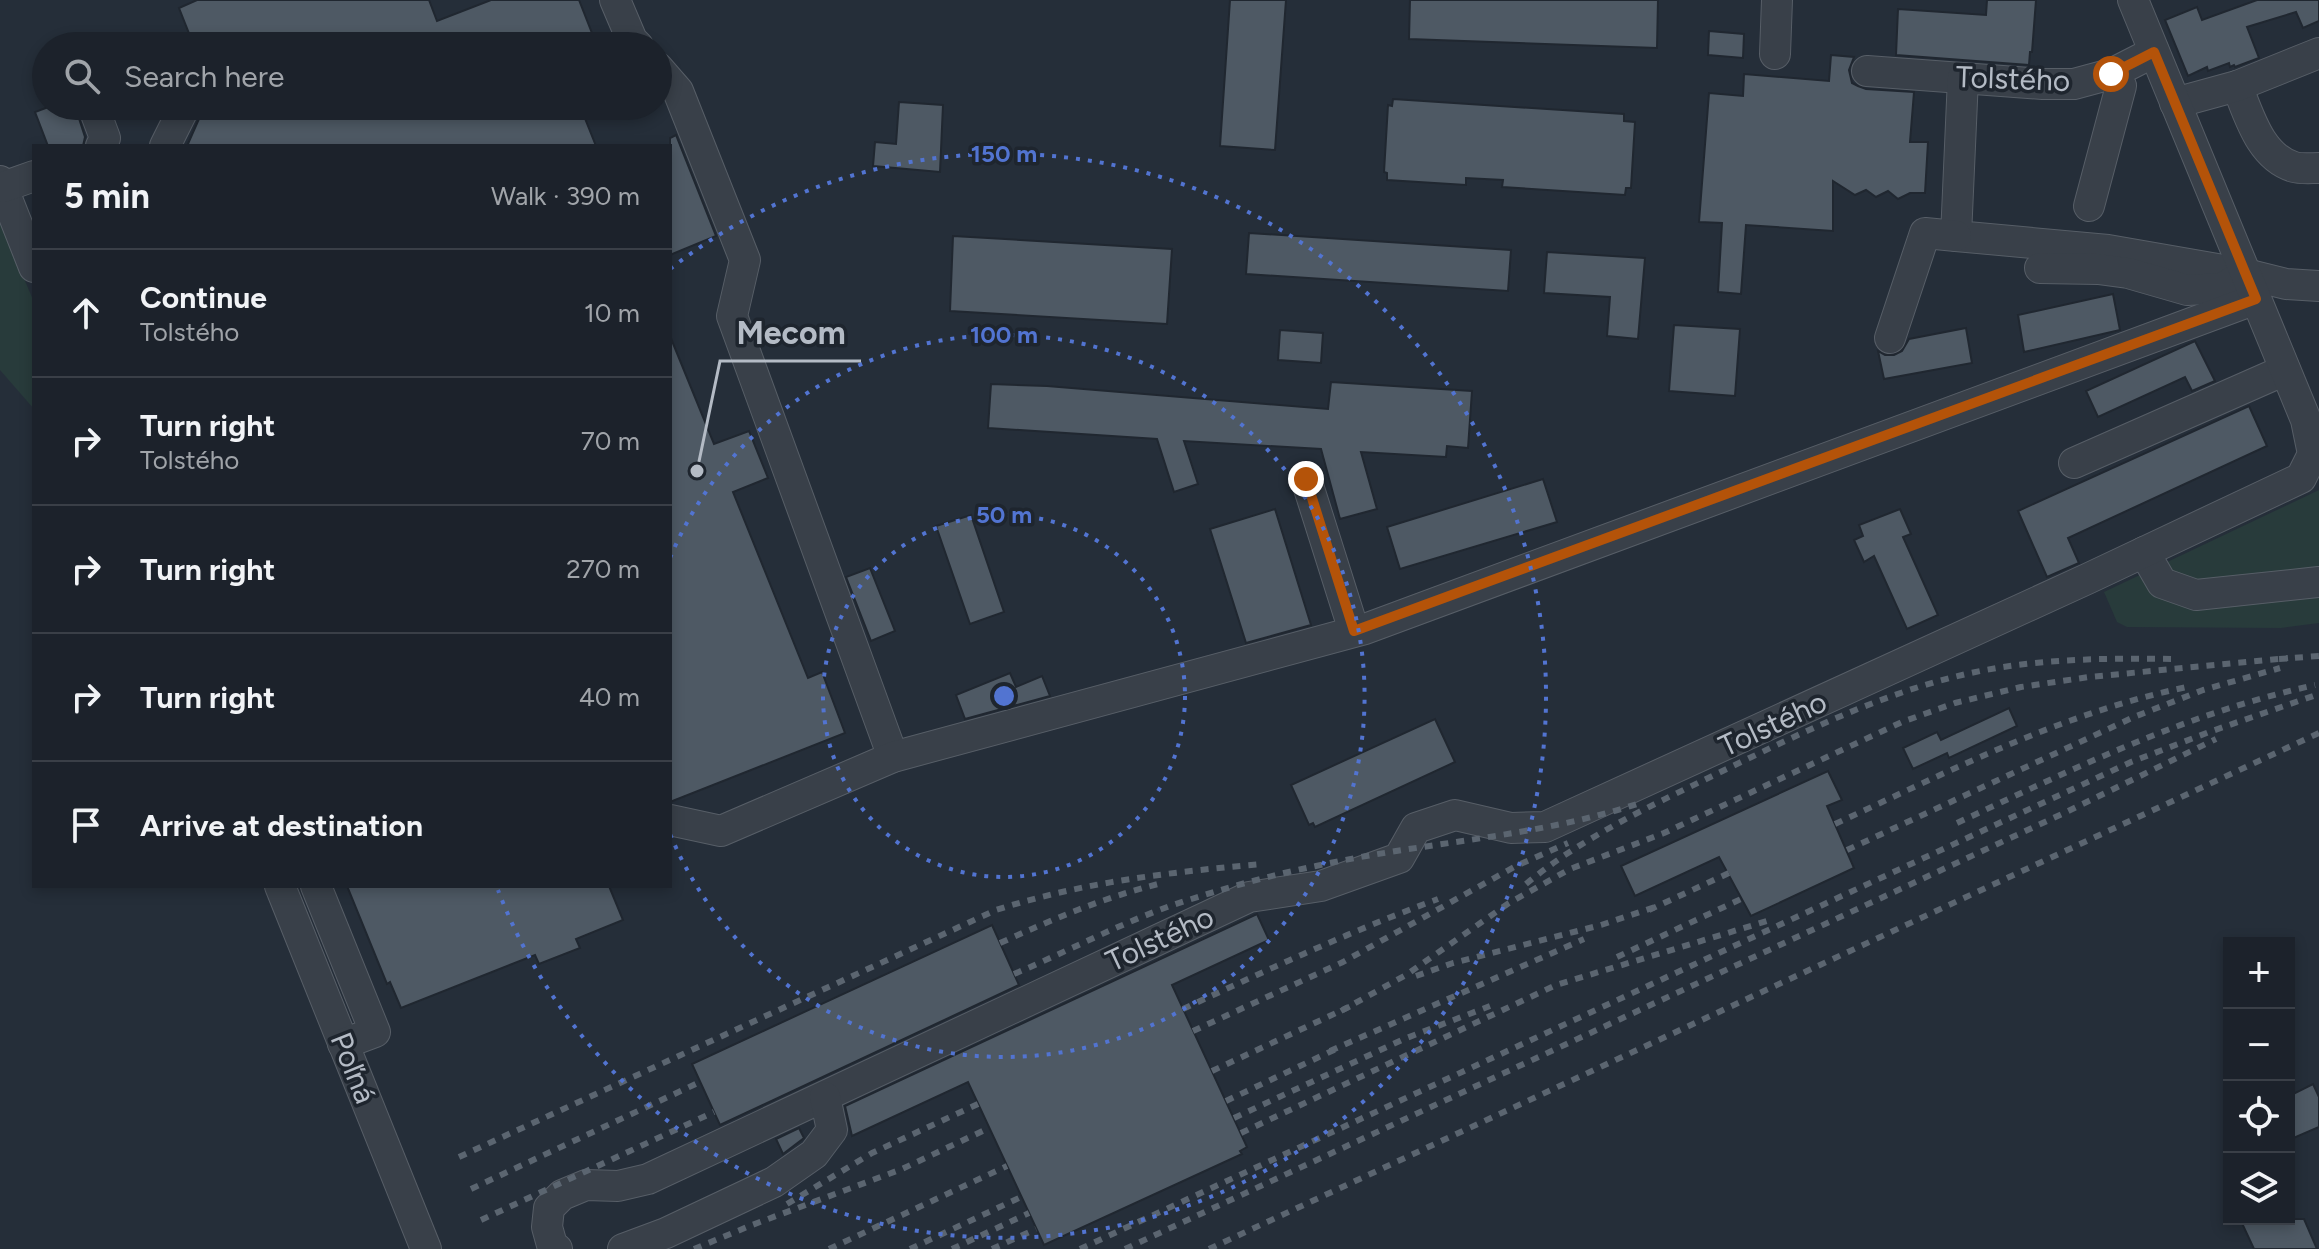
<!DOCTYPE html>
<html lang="en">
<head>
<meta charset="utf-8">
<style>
	body { margin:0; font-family:Figtree,sans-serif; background:#292f37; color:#f1f3f6 }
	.controls { position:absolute; right:24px; bottom:24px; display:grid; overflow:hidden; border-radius:0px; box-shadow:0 4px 12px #0003 }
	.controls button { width:72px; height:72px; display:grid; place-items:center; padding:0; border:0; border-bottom:2px solid #3a3f47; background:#1c222b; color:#f1f3f6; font:40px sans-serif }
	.stop { position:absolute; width:24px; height:24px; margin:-18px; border:6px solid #b45309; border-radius:50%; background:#fff }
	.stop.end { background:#b45309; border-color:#fff; box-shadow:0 2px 8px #0008 }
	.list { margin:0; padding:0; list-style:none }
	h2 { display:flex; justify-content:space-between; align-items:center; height:104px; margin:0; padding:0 32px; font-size:34px }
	h2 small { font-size:26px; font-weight:400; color:#a0a4a9 }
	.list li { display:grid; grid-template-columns:52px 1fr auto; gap:24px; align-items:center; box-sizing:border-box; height:128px; padding:0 32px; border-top:2px solid #3a3f47 }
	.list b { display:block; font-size:30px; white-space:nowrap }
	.list p { margin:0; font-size:26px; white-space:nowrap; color:#a0a4a9 }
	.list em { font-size:26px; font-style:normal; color:#a0a4a9 }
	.icon { flex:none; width:44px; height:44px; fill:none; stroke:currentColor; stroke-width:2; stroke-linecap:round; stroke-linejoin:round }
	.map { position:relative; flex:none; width:2319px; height:1249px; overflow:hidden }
	.search { position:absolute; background:#1c222b; box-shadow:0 4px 12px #0003; left:32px; top:32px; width:640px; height:88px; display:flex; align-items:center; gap:20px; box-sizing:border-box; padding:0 28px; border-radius:44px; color:#a0a4a9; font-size:30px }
	.panel { position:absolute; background:#1c222b; box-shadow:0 4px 12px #0003; left:32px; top:144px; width:640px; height:744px; border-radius:0px }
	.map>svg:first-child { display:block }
	.green { fill:#283b3b }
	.building { fill:#4e5964; stroke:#202730; stroke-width:2 }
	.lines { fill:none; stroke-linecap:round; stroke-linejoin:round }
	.minor-casing { stroke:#575e67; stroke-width:32 }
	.minor { stroke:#394049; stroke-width:30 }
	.rail { stroke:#5b6570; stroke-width:6; stroke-dasharray:8 8; stroke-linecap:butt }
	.route { stroke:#b45309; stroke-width:10 }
	.ring { fill:none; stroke:#5274d1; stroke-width:4; stroke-dasharray:4 8 }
	.labels { text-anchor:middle; stroke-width:7; stroke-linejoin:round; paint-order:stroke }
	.street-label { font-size:30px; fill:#b4bbc5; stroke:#1e252e }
	.centre { fill:#5274d1; stroke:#1e252e; stroke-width:4 }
	.ring-label { font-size:24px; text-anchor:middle; font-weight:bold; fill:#5274d1; stroke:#1e252e; stroke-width:7; stroke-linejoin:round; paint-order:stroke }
	.leader { fill:none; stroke:#b4bbc5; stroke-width:3 }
	.callout-dot { fill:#b4bbc5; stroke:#1e252e; stroke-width:3 }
	.callout-label { font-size:32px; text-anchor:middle; font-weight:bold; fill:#b4bbc5; stroke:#1e252e; stroke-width:7; stroke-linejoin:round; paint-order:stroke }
</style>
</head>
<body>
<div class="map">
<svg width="2319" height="1249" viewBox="0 0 2319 1249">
	<rect width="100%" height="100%" fill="#252e39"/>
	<g class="green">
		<polygon points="0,222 34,302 34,409 0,370"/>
		<polygon points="2319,490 2319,623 2281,628 2127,627 2117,622 2104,592"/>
	</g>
	<g class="building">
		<polygon points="197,0 429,0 437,21 491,0 579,0 597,46 194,46 179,8"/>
		<polygon points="1230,0 1286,0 1275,150 1220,146"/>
		<polygon points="1410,0 1658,0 1657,48 1409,39"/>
		<polygon points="1987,0 2036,0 2032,52 2030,52 2029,65 1896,55 1898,9 1986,15"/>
		<polygon points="2257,0 2319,0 2319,21 2303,28 2296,12 2247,27 2259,58 2235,67 2234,65 2230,67 2229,63 2208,71 2207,67 2188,76 2165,20 2197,7 2202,20"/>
		<polygon points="1709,31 1744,34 1743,58 1708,55"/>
		<polygon points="1831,55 1854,57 1849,70 1852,83 1858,86 1866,89 1914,92 1910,142 1928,142 1925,193 1910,193 1898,199 1888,191 1876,197 1866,190 1855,195 1833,181 1833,231 1746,225 1741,294 1718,292 1722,223 1699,222 1709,93 1743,96 1744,74 1829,81"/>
		<polygon points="1393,99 1624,114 1624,121 1635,122 1631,188 1626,188 1625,195 1502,187 1503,180 1466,178 1466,185 1387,180 1387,173 1384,172 1388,105 1392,106"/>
		<polygon points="899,102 943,105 940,172 873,166 875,142 896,144"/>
		<polygon points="51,106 75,106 85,137 83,146 48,146 35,112"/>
		<polygon points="220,106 580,106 596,146 187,146 202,112"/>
		<polygon points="676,135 716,236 670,255 670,138"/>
		<polygon points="1249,233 1511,250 1508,291 1246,274"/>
		<polygon points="953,236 1172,249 1167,324 950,311"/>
		<polygon points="1547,252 1645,258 1638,339 1607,336 1610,297 1544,293"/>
		<polygon points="2113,294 2120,330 2024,352 2018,315"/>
		<polygon points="1674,325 1740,329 1735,396 1669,391"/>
		<polygon points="1966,328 1972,363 1884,379 1878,351 1885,355 1894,355 1902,351 1909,339"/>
		<polygon points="1280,330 1323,333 1321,363 1278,360"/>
		<polygon points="670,336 714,444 749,431 768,478 733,492 808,678 822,672 845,733 670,802"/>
		<polygon points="2195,341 2215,381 2192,391 2185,377 2098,417 2086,391"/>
		<polygon points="1331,382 1472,391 1468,448 1447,446 1446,457 1361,452 1377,509 1340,519 1321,449 1184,441 1198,484 1174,492 1157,439 988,428 991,384 1047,386 1328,409"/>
		<polygon points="2249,406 2267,446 2068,538 2079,563 2047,577 2018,511"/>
		<polygon points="1543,479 1557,522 1400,569 1387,527"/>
		<polygon points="1275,509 1311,625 1246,643 1210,529"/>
		<polygon points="1900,509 1911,534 1903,537 1938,615 1907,629 1874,556 1864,562 1854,540 1863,536 1859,525"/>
		<polygon points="971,515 1004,612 970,624 936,526"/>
		<polygon points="870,568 895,631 871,641 846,577"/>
		<polygon points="1010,673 1016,687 1042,676 1050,696 965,719 956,695"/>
		<polygon points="2009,708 2017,726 1949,758 1947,753 1913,769 1903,748 1937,732 1941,740"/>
		<polygon points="1435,719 1455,762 1315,827 1313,823 1309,825 1291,785"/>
		<polygon points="1828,771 1842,800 1827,806 1854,868 1751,916 1719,857 1635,896 1621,866"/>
		<polygon points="347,886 609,886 623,920 576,939 580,948 539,964 535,955 401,1008 390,982 387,984"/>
		<polygon points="1257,914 1269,940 1172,985 1247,1147 1240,1151 1242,1154 1044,1245 968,1082 852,1136 845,1106"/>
		<polygon points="992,925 1019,985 720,1125 692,1064"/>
		<polygon points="2313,1084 2319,1097 2319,1127 2289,1140 2289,1096"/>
		<polygon points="799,1128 804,1138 783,1154 776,1139"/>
		<polygon points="2240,1219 2304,1219 2317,1249 2254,1249"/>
	</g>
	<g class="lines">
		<g class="minor-casing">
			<g id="minor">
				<polyline points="615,0 632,40 638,46"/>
				<polyline points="1775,54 1777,0"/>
				<polyline points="658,68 678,91 745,260 732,316 893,757"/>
				<polyline points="1867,71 2043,84 2074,84 2111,74 2154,52"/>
				<polyline points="1963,78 1956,236 2108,250 2246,274 2286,284 2319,286"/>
				<path d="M2237,86c12,29 23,71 57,81 7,2 17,1 25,1"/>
				<polyline points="2175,103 2237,86 2319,53"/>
				<polyline points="93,106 105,138 101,146"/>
				<polyline points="165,146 185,106"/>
				<polyline points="0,181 34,267"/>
				<polyline points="3,187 34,176"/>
				<polyline points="2089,206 2121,86 2111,74"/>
				<polyline points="2040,268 2098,269 2128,273 2187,290 2222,288 2244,275"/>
				<polyline points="1890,338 1925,233 1956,236"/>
				<polyline points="2074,463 2285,370"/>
				<polyline points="1306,479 1354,631"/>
				<polyline points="2144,552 2162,583 2196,595 2319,582"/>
				<polyline points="670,820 721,831 893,757 1365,629 2256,299"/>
				<polyline points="280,886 426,1249"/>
				<polyline points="316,886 375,1032 343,1044"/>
				<polyline points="557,1249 552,1245 547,1227 549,1208 562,1195 586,1185 618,1186 648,1179 1249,897 1321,886 1399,858 1416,828 1455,815 1511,828 1545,827 2087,579 2301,478 2313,454 2306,420 2133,0"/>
				<polyline points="623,1249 666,1233 774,1182 814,1154 832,1130 825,1097"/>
			</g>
		</g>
		<use href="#minor" class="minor"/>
		<g class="rail">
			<polyline points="2279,659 2319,656"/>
			<path d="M1957,823c118,-55 230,-110 358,-138"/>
			<path d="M1835,824c115,-53 227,-111 352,-137"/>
			<polyline points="1847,850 2134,717 2203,690 2280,668"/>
			<path d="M1526,884c53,-44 116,-74 178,-104 79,-38 161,-80 246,-102 75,-20 152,-20 229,-19"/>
			<polyline points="1649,910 1729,873"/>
			<path d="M1000,943c56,-25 102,-45 162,-60"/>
			<polyline points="1617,957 1741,899"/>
			<path d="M1014,974c52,-22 103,-49 156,-68 48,-16 97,-30 146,-40 107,-24 217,-28 321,-62"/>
			<polyline points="1416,976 1453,963 1601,925 1658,906"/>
			<path d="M1183,1009c84,-39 168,-78 255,-110"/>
			<polyline points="1341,1011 1406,975 1509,903 1570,869 1664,833 1902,722 1955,703 2021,687 2089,677 2288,658"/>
			<polyline points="1193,1031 1343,962 1516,866 1568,843"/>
			<polyline points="1330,1051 1584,939"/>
			<polyline points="1212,1071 1351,1006"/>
			<polyline points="1226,1101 1338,1048"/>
			<polyline points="1234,1118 1404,1039 1490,1006"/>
			<polyline points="1241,1133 1556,985 1767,921"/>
			<path d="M459,1157l537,-247c87,-28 175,-38 266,-46"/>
			<polyline points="471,1189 700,1082"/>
			<polyline points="787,1204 872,1153 978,1104"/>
			<polyline points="481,1220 714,1112"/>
			<polyline points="694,1249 752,1225 902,1169 989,1128"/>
			<polyline points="829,1249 1007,1166"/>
			<polyline points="910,1249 1021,1197"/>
			<polyline points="952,1249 1029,1213"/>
			<polyline points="992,1249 1036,1229"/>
			<polyline points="1080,1249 2131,762 2212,731 2319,694"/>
			<polyline points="1125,1249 2062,814 2216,739"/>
			<polyline points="1209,1249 2319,733"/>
		</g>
	</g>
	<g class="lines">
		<polyline class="route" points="1306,479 1354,631 2256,299 2154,52 2111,74"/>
	</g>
	<g class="ring">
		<circle cx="1004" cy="696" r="181"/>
		<path d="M670 558A361 361 0 1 1 670 834"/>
		<path d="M670 269A542 542 0 1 1 498 890"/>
	</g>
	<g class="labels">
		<g class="street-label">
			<text transform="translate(2013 79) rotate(2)" y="10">Tolstého</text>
			<text transform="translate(1773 724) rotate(-25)" y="10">Tolstého</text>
			<text transform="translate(1160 939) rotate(-25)" y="10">Tolstého</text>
			<text transform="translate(353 1068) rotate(68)" y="10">Poľná</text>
		</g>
	</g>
	<circle cx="1004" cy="696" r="12" class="centre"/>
	<g class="ring-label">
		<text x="1004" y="162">150 m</text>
		<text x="1004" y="343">100 m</text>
		<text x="1004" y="523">50 m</text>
	</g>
	<path class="leader" d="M697 471L720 361H861"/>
	<circle class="callout-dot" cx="697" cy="471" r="8"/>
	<g class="callout-label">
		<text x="791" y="344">Mecom</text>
	</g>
</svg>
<div class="controls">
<button>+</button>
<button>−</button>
<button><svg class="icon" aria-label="locate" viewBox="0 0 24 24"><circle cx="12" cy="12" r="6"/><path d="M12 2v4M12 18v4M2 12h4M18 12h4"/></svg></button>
<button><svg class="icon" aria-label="layers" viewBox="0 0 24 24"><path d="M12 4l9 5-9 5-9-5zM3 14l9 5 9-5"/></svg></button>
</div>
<div class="stop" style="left:2111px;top:74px"></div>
<div class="stop end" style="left:1306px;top:479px"></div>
<div class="search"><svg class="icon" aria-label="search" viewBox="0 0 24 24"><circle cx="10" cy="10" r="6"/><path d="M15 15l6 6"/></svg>Search here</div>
<section class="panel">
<h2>5 min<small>Walk · 390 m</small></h2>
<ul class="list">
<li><svg class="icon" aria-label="ahead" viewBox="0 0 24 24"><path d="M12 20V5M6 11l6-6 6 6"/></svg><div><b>Continue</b><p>Tolstého</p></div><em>10 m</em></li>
<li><svg class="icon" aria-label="right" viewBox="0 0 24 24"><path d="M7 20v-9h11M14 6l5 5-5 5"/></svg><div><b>Turn right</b><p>Tolstého</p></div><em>70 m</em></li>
<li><svg class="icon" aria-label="right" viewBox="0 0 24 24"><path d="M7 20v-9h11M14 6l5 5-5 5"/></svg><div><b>Turn right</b></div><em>270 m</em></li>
<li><svg class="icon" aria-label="right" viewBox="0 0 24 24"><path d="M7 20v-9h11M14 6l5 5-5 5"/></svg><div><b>Turn right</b></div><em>40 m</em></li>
<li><svg class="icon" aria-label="arrive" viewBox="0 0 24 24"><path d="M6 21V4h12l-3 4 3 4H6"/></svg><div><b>Arrive at destination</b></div></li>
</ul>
</section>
</div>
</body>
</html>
